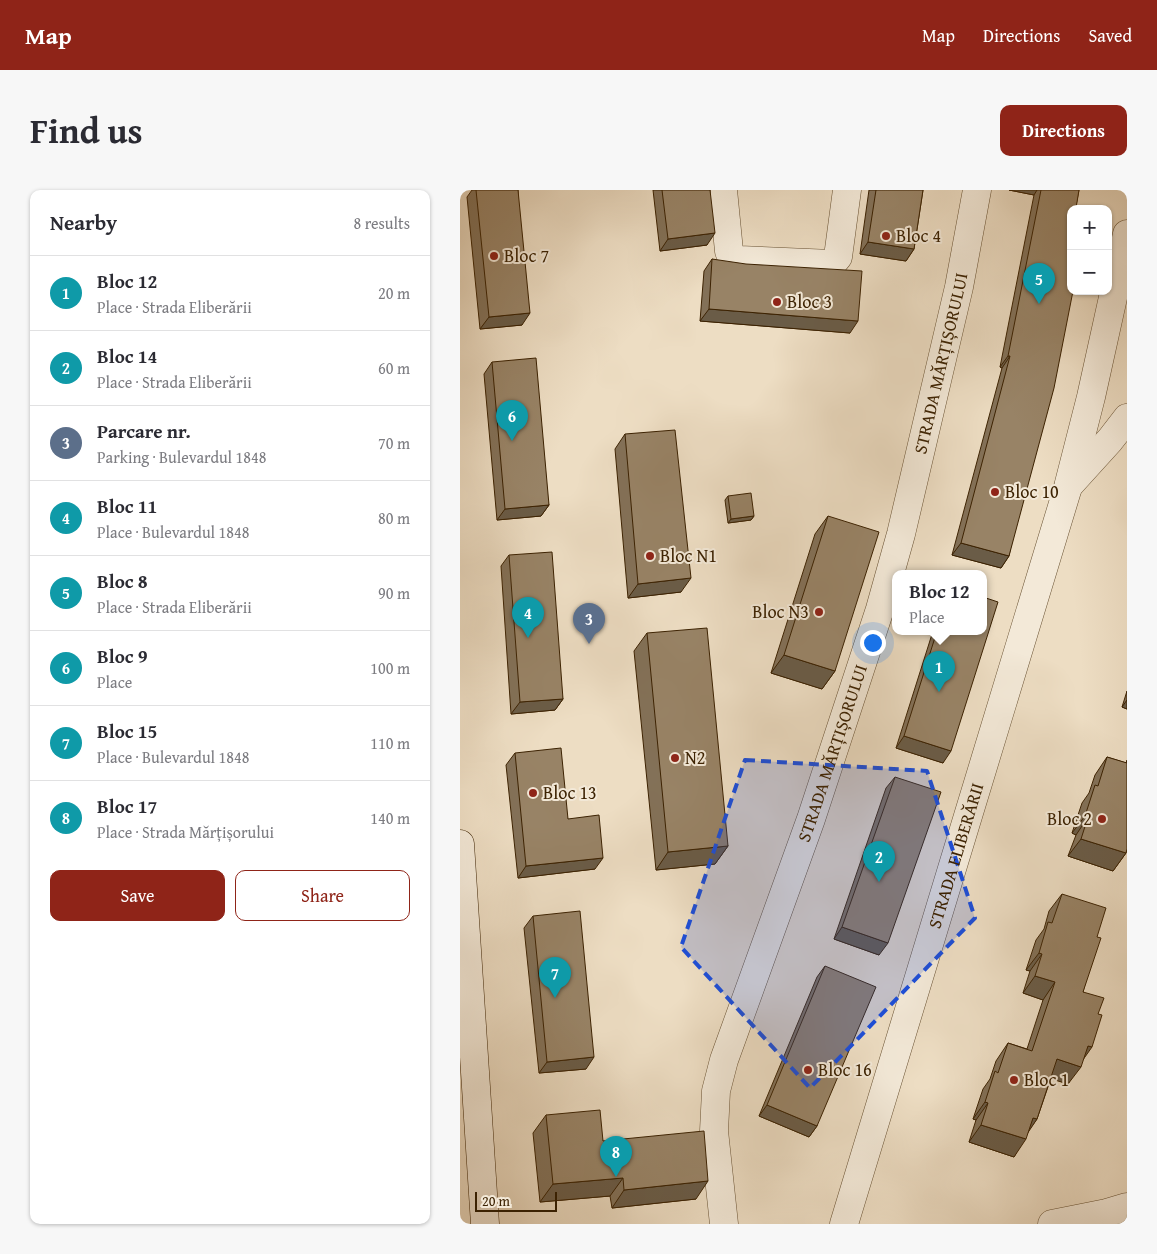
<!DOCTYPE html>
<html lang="en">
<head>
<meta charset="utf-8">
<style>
	body { margin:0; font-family:"Gentium Book Plus",serif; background:#f7f7f7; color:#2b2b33 }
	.controls { position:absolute; right:15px; top:15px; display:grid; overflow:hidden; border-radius:10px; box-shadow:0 1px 4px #0004 }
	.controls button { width:45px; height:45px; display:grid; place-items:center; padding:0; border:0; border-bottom:1px solid #e1e1e2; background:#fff; color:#2b2b33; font:25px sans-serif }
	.scale { position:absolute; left:15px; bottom:12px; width:82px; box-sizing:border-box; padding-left:5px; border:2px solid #3c2202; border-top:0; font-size:14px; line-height:18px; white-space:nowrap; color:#3c2202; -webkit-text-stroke:4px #f3e9d8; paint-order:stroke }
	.you { position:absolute; left:412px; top:452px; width:18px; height:18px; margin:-12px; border:4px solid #fff; border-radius:50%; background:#1a73e8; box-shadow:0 0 0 8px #1a73e833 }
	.badge { display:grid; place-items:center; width:32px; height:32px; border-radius:50%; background:#8f2418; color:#fff; font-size:16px; font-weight:700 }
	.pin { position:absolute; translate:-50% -41px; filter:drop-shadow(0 1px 2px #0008) }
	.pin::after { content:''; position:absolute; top:26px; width:18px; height:15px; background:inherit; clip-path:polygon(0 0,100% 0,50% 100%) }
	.popup { position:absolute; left:432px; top:380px; width:95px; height:65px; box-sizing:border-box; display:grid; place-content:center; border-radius:10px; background:#fff; filter:drop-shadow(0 1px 4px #0005); font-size:16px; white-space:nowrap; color:#7c7c81 }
	.popup b { font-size:19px; color:#2b2b33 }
	.popup::after { content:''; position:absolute; left:50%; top:100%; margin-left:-10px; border:10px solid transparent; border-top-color:#fff }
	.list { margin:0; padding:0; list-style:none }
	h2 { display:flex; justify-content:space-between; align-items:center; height:65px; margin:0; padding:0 20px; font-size:21px }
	h2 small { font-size:16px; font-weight:400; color:#7c7c81 }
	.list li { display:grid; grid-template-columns:32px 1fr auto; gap:15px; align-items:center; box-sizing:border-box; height:75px; padding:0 20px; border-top:1px solid #e1e1e2 }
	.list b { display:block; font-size:19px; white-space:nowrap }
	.list p { margin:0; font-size:16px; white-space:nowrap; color:#7c7c81 }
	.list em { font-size:16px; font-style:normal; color:#7c7c81 }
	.actions { display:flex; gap:10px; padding:15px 20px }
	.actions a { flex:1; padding:11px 0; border:1px solid #8f2418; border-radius:10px; text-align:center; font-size:18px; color:#8f2418 }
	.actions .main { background:#8f2418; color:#fff }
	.map { position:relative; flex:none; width:667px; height:1034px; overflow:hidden; border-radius:10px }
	header { display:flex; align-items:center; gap:30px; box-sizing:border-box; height:70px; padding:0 25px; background:#8f2418; color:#fff }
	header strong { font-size:24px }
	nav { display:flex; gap:28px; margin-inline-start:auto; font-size:18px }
	.intro { display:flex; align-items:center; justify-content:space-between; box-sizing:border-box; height:120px; padding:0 30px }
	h1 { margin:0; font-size:35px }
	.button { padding:12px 22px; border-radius:10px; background:#8f2418; color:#fff; font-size:18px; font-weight:700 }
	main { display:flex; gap:30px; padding:0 30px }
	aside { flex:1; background:#fff; border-radius:10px; box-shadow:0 1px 4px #0004 }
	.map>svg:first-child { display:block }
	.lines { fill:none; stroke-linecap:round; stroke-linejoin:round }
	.street-casing { stroke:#685132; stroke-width:29 }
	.secondary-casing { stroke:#3c2202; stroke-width:29 }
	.street { stroke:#f3e9d8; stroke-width:28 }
	.secondary { stroke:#f3e9d8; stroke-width:28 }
	.wall { fill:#837158; stroke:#3c2202 }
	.shaded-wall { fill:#6a5c47; stroke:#3c2202 }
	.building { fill:#988366; stroke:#3c2202 }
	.marked { fill:#1d4ed8; fill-opacity:0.2; stroke:#1d4ed8; stroke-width:4; stroke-dasharray:10 6; stroke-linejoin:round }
	.poi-dot { fill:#8f2418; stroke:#f3e9d8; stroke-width:2 }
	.labels { text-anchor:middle; stroke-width:4; stroke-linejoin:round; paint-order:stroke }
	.poi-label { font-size:18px; fill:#3c2202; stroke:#f3e9d8; text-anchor:start }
	.street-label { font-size:18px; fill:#3c2202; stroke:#f3e9d8 }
</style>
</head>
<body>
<header>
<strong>Map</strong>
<nav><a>Map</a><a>Directions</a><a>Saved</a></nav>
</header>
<div class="intro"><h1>Find us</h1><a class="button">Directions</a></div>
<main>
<aside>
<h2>Nearby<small>8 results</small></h2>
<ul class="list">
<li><span class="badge" style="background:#0f9aa8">1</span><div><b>Bloc 12</b><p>Place · Strada Eliberării</p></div><em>20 m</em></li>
<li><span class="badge" style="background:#0f9aa8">2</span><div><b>Bloc 14</b><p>Place · Strada Eliberării</p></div><em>60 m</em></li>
<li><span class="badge" style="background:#5c6f8a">3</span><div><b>Parcare nr.</b><p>Parking · Bulevardul 1848</p></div><em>70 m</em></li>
<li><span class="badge" style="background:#0f9aa8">4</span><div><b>Bloc 11</b><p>Place · Bulevardul 1848</p></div><em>80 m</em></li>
<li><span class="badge" style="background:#0f9aa8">5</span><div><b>Bloc 8</b><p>Place · Strada Eliberării</p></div><em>90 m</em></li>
<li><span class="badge" style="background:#0f9aa8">6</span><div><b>Bloc 9</b><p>Place</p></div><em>100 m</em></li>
<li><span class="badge" style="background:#0f9aa8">7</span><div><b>Bloc 15</b><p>Place · Bulevardul 1848</p></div><em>110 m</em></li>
<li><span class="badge" style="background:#0f9aa8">8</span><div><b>Bloc 17</b><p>Place · Strada Mărțișorului</p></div><em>140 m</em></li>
</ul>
<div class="actions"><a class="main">Save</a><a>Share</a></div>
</aside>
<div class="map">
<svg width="667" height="1034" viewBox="0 0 667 1034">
	<rect width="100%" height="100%" fill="#edddc3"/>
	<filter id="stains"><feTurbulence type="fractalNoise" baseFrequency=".004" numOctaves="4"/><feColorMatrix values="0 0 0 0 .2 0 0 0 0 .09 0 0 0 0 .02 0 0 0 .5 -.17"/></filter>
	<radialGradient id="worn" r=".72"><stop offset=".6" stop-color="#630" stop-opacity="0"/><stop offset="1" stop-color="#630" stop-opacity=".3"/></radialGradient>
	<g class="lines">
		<g class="street-casing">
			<g id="street">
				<polyline points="263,0 269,61 272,69 279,70 372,74 378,67 387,0"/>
				<polyline points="611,293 650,250 667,228"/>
				<path id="s1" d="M264,1034l-10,-93 2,-40 8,-31 87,-241 69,-210 21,-75 58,-247 18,-97"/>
				<path id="s2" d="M384,1034l224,-737 23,-90 36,-163"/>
				<polyline points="592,1034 647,1023 667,1017"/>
			</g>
		</g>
		<g class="secondary-casing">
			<polyline id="secondary" points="0,654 25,1034"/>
		</g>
		<use href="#street" class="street"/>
		<use href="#secondary" class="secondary"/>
	</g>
	<g class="wall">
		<polygon points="12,0 58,0 62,135 20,139 7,7"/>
		<polygon points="193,0 250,0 247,55 200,61"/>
		<polygon points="409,0 463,0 454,59 446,71 400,64"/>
		<polygon points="549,0 619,0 549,366 541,378 492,365 542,178 540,177 574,5"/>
		<polygon points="252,69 390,143 240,131 244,81"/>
		<polygon points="32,172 89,315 81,326 37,330 24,184"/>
		<polygon points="165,244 221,402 168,408 155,259"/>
		<polygon points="268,306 294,326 291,330 268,333 265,310"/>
		<polygon points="368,326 375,481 362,499 311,483 355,344"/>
		<polygon points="49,365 103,509 95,520 51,524 41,376"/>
		<polygon points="473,441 523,441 483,573 436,558"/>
		<polygon points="187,443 268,656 255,674 196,680 174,461"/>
		<polygon points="667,501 667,519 662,517"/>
		<polygon points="55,563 108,629 135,679 58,688 46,575"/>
		<polygon points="647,567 666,573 667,570 667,659 666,663 653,681 608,666 616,645 612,643 622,613 629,603 635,585"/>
		<polygon points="435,587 419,765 374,749 426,598"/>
		<polygon points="602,704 637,747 623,802 638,824 623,869 608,894 591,888 577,929 569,940 554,967 509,952 516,930 513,929 523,899 530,889 536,871 548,853 567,859 583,810 563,803 570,781 566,780 576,750 584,739 589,721"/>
		<polygon points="73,726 126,879 79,883 64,738"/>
		<polygon points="365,776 357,936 349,947 299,926 357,787"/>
		<polygon points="86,925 143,951 236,1009 152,1018 150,1006 80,1012 73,943"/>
	</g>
	<g class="shaded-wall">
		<polygon points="549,0 577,0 574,5"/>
		<polygon points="255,43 247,55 200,61 208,49"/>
		<polygon points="408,52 454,59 446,71 400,64"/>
		<polygon points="249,119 398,131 390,143 240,131"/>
		<polygon points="70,123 62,135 20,139 29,127"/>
		<polygon points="548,166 550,166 542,178 540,177"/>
		<polygon points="89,315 81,326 37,330 45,319"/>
		<polygon points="294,326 291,330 268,333 271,329"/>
		<polygon points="501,353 549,366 541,378 492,365"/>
		<polygon points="231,388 221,402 168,408 178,394"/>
		<polygon points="324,465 375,481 362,499 311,483"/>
		<polygon points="103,509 95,520 51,524 60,512"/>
		<polygon points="667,510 667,519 662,517"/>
		<polygon points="444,546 491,561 483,573 436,558"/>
		<polygon points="625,626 628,627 616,645 612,643"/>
		<polygon points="621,649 666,663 653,681 608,666"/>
		<polygon points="268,656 255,674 196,680 208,662"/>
		<polygon points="143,668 135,679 58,688 66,676"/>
		<polygon points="382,737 428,753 419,765 374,749"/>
		<polygon points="579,763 582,764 570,781 566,780"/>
		<polygon points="575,786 595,792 583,810 563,803"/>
		<polygon points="628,856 632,857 620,874"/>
		<polygon points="134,867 126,879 79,883 87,872"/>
		<polygon points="597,869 621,877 608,894 585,887"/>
		<polygon points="525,912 528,913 516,930 513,929"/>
		<polygon points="307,915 357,936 349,947 299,926"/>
		<polygon points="573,928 577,929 565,947"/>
		<polygon points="521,935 566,949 554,967 509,952"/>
		<polygon points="163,988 150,1006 80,1012 93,994"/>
		<polygon points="248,991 236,1009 152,1018 164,1000"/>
	</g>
	<g class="building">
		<polygon points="16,0 58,0 70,123 29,127"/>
		<polygon points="202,0 250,0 255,43 208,49"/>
		<polygon points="416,0 463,0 454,59 408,52"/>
		<polygon points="581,0 619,0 616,18 619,19 611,19 611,101 613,101 594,198 549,366 501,353 550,166 548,166"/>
		<polygon points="252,69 286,74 402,81 398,131 249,119"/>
		<polygon points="76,168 89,315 45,319 32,172"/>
		<polygon points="215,240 231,388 178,394 165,244"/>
		<polygon points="291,303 294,326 271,329 268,306"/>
		<polygon points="368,326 419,342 375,481 324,465"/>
		<polygon points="92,362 103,509 60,512 49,365"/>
		<polygon points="523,407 538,412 491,561 444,546 477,441 523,441"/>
		<polygon points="247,438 268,656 208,662 187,443"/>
		<polygon points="101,558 108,629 139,625 143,668 66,676 55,563"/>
		<polygon points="647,567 667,573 667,659 666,663 621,649 628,627 625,626 635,595 638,596"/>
		<polygon points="435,587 481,602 428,753 382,737"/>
		<polygon points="602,704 646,718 637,747 641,748 623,802 644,808 638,824 642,825 632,857 628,856 621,877 597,869 577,929 573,928 566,949 521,935 528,913 525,912 535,881 538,883 548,853 572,861 595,792 575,786 582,764 579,763 588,732 592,733"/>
		<polygon points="120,721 134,867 87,872 73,726"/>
		<polygon points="365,776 416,797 357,936 307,915"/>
		<polygon points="140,920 143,951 244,941 248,991 164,1000 163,988 93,994 86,925"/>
	</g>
	<path class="marked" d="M285,570l182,11 48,147 -165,170 -129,-141z"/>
	<g class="poi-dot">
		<circle cx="426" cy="46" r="5"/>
		<circle cx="34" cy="66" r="5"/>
		<circle cx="317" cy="112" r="5"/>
		<circle cx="535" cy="302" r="5"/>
		<circle cx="190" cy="366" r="5"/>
		<circle cx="359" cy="422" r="5"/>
		<circle cx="215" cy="568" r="5"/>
		<circle cx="73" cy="603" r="5"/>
		<circle cx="642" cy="629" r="5"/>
		<circle cx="348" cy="880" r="5"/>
		<circle cx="554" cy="890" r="5"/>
	</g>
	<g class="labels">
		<g class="poi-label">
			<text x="436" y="52">Bloc 4</text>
			<text x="44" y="72">Bloc 7</text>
			<text x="327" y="118">Bloc 3</text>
			<text x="545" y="308">Bloc 10</text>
			<text x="200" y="372">Bloc N1</text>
			<text x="349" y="428" text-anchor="end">Bloc N3</text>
			<text x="225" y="574">N2</text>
			<text x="83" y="609">Bloc 13</text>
			<text x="632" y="635" text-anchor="end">Bloc 2</text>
			<text x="358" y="886">Bloc 16</text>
			<text x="564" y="896">Bloc 1</text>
		</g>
		<g class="street-label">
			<text dy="6" stroke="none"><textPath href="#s1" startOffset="896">STRADA MĂRȚIȘORULUI</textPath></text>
			<text dy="6" stroke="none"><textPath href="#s1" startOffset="491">STRADA MĂRȚIȘORULUI</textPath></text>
			<text dy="6" stroke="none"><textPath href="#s2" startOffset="385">STRADA ELIBERĂRII</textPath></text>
		</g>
	</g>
	<rect width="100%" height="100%" filter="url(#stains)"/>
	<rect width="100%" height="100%" fill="url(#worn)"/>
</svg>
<div class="controls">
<button>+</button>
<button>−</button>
</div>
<div class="scale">20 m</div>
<div class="you"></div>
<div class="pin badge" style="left:479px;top:502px;background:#0f9aa8">1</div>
<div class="popup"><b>Bloc 12</b>Place</div>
<div class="pin badge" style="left:419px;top:692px;background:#0f9aa8">2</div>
<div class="pin badge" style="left:129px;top:454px;background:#5c6f8a">3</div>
<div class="pin badge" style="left:68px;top:448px;background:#0f9aa8">4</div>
<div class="pin badge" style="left:579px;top:114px;background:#0f9aa8">5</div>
<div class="pin badge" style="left:52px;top:251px;background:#0f9aa8">6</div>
<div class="pin badge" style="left:95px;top:808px;background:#0f9aa8">7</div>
<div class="pin badge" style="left:156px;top:987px;background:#0f9aa8">8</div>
</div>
</main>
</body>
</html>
